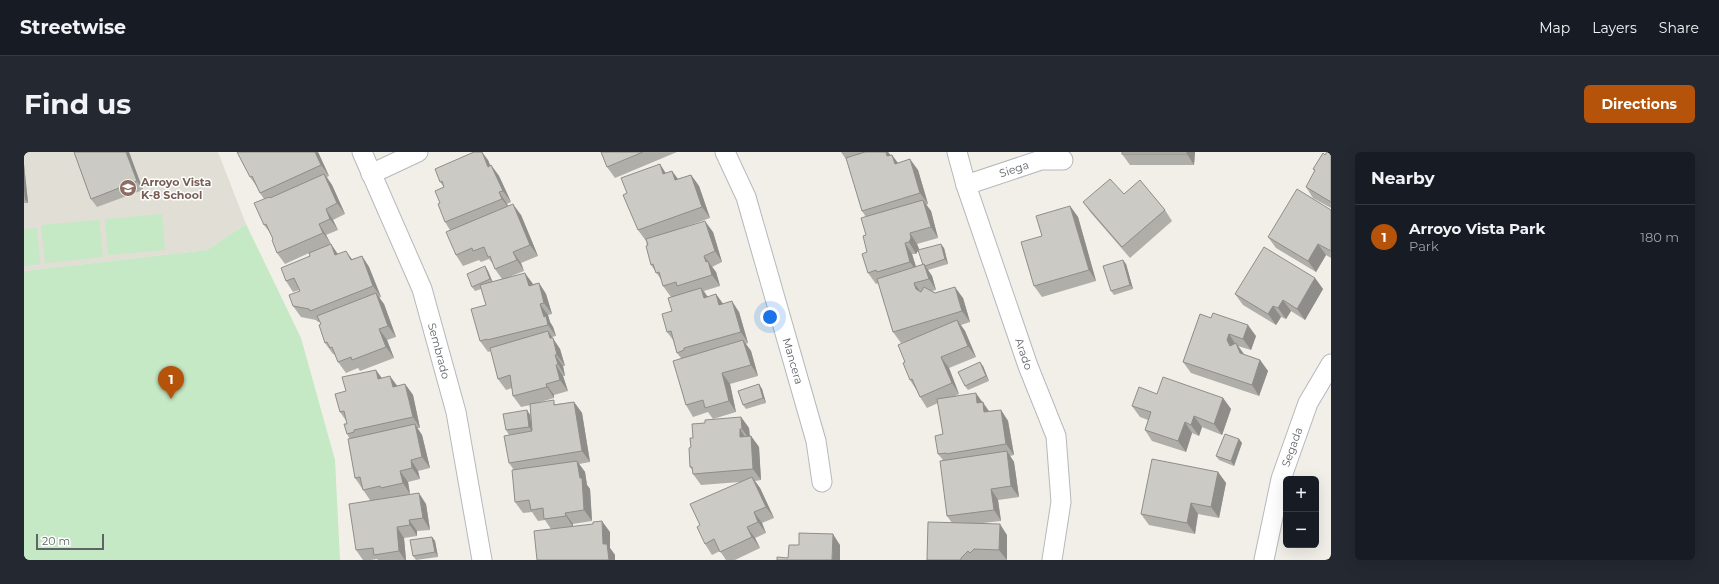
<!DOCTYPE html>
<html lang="en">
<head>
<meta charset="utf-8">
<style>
	body { margin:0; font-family:Montserrat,sans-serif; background:#242831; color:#f1f3f6 }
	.controls { position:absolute; right:12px; bottom:12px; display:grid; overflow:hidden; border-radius:6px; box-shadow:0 4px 16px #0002 }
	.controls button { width:36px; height:36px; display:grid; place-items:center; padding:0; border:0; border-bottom:1px solid #363941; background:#171b24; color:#f1f3f6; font:20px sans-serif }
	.scale { position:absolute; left:12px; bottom:10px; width:68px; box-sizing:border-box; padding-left:4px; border:2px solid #5f6368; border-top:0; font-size:11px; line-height:14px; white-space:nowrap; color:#5f6368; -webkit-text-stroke:3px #fff; paint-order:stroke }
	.you { position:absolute; left:746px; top:165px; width:14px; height:14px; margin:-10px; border:3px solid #fff; border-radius:50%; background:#1a73e8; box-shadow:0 0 0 6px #1a73e833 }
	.badge { display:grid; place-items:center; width:26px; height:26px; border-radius:50%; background:#b45309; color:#fff; font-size:13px; font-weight:700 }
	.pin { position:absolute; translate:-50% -33px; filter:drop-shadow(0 1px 2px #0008) }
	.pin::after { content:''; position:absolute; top:21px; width:14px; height:12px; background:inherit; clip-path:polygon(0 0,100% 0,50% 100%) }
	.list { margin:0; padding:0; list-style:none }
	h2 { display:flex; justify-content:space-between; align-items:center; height:52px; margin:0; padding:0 16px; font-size:17px }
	h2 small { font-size:13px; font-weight:400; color:#9ea1a6 }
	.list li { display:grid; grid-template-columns:26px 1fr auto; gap:12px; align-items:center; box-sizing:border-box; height:64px; padding:0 16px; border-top:1px solid #363941 }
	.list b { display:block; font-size:15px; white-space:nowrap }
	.list p { margin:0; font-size:13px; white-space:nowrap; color:#9ea1a6 }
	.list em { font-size:13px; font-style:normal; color:#9ea1a6 }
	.map { position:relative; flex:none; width:1307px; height:408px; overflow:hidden; border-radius:6px }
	header { display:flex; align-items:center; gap:24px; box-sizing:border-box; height:56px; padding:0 20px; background:#171b24; border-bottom:1px solid #363941 }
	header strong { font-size:19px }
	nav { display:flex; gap:22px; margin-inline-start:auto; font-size:14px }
	.intro { display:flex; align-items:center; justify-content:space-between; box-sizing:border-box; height:96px; padding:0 24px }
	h1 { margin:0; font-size:28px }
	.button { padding:10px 18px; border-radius:6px; background:#b45309; color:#fff; font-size:14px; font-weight:700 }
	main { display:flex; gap:24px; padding:0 24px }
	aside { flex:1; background:#171b24; border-radius:6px; box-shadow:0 4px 16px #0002 }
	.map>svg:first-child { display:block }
	.education { fill:#e1ded6 }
	.green { fill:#c5e8c5 }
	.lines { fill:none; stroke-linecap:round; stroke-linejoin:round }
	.street-casing { stroke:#b5b8bc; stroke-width:21 }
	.street { stroke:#fff; stroke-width:19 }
	.wall { fill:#afaea9 }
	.shaded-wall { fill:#8f8d8a }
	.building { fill:#cccac5; stroke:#8f8d8a }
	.labels { text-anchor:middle; stroke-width:3; stroke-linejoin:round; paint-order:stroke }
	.street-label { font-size:11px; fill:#5f6368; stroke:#fff }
	.education-label { font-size:11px; font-weight:bold; fill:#785e54; stroke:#fff; text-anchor:start }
</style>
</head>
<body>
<header>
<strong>Streetwise</strong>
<nav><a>Map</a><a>Layers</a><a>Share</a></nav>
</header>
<div class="intro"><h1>Find us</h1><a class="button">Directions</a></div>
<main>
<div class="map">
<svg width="1307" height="408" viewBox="0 0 1307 408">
	<rect width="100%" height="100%" fill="#f1efe8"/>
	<polygon class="education" points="0,0 194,0 222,72 183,98 0,119"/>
	<g class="green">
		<polygon points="138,62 141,98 84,103 81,67"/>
		<polygon points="75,68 79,105 21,111 17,73"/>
		<polygon points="222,72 277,186 311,308 316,408 0,408 0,119 183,98"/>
		<polygon points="13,76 16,112 0,114 0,77"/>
	</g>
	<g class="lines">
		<g class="street-casing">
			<g id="street">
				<polyline points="338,0 398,137 432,260 458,408"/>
				<polyline points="701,0 722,45 792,289 798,330"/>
				<polyline points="933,0 942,33 1004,214 1032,284 1037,350 1028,408"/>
				<polyline points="347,22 394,0"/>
				<polyline points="942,33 1017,8 1039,8"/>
				<polyline points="1240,408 1257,327 1284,251 1307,212"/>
			</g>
		</g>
		<use href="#street" class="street"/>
	</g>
	<g class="wall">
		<polygon points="50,0 105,0 119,38 73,55 67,47"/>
		<polygon points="294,0 305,24 303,25 308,33 321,62 309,68 314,78 302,83 307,92 314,102 328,107 338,104 345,115 357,145 355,146 360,152 372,185 363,188 370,206 336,219 334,216 322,221 314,210 312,205 310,202 309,202 301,191 296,170 294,170 292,168 277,165 269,154 276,139 275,138 269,140 262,129 286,104 285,101 261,112 253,101 249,87 247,82 240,73 240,47 236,41 233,35 226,25"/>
		<polygon points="577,0 653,0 591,26 583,15"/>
		<polygon points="817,0 864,0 866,3 868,3 874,11 894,18 904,52 902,53 907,59 914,86 893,92 895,97 892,102 888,102 892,115 899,113 920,96 924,112 904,118 908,124 912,138 908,139 911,141 939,146 946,170 937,173 941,179 952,205 925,216 935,242 931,244 959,250 965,259 977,258 984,269 990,303 986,304 990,310 995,345 974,348 977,369 959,371 983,383 983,408 903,408 928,371 923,364 919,308 914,302 919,282 914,251 903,256 896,245 893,239 886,228 881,210 888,188 877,191 869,180 855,131 852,132 844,121 843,100 842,83 842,65 838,59 824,10"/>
		<polygon points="1171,0 1170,13 1106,13 1098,2"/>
		<polygon points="1307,0 1307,56 1289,46 1282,35 1291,20 1289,17 1301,3"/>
		<polygon points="464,8 466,13 467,13 475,24 487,50 483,52 484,54 497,63 514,104 497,111 500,119 485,125 509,132 515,131 522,142 528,162 524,163 526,170 529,175 532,184 528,185 536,197 541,214 539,214 541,224 539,224 544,239 530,243 530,246 513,251 533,252 550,250 558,261 566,310 555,312 561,320 563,333 566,337 568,369 549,372 549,374 586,380 586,396 591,403 591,408 513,408 527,377 521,368 514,369 508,360 499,361 491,350 490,318 485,311 508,279 485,283 482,278 503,258 506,263 507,273 506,253 497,255 489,244 488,236 482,238 474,227 467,199 464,200 456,189 462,153 457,137 451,139 448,135 461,114 464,119 469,130 478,127 471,117 469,112 465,107 457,110 455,108 439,114 432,103 426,78 421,70 420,35 416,30"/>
		<polygon points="0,12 4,51 0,51"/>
		<polygon points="648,19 654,27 667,23 675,34 686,66 661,75 689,80 698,110 688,115 692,120 696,134 680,139 684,145 692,142 698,152 715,160 724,191 722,192 727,199 734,224 706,232 712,260 689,267 684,260 669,265 662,253 657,206 653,201 649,188 643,180 648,159 647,145 639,134 638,129 627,113 622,89 614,78 603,41 642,21"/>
		<polygon points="1100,42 1141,58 1148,69 1106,106 1067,61 1059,50"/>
		<polygon points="1046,54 1054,65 1072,129 1018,145 1010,134 1018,84"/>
		<polygon points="1307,58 1307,106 1302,103 1292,120 1252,96 1244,85"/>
		<polygon points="1102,112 1109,137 1090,143 1087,139"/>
		<polygon points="1291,126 1299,137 1281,168 1267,159 1262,167 1257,165 1252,173 1219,153 1211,142"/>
		<polygon points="1176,162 1232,184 1227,198 1214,194 1220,203 1236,208 1244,219 1235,244 1167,221 1159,210"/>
		<polygon points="959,214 965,229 944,238 941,234"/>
		<polygon points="358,226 373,234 381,232 389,243 396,276 393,276 398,283 406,316 394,319 396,327 384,330 386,342 402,352 406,378 393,379 393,384 380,386 382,408 354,408 353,407 347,408 339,408 332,398 346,348 331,326 326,287 323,282 323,270 316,260 322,239"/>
		<polygon points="735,232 738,237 742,251 722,257 719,253"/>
		<polygon points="1133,242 1199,246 1207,257 1198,283 1178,275 1175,284 1168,281 1162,300 1128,289 1121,278 1124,268 1116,265 1108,254"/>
		<polygon points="717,265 725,276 726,284 727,284 735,295 737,328 731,329 736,336 750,366 738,371 742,381 731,386 736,396 711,408 702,408 696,399 688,403 681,392 676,373 716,330 677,333 669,322 669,319 666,315 667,295 681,271"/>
		<polygon points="1215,287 1218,291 1210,314 1195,308 1192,304"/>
		<polygon points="1194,320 1202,331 1195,366 1174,362 1171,382 1125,373 1117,362"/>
		<polygon points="408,385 411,389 414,405 392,408 389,404"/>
	</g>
	<g class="shaded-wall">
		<polygon points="102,0 105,0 119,38 113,29"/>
		<polygon points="291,0 294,0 305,24 297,13"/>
		<polygon points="458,0 464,8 471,26 464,15"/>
		<polygon points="862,0 864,0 868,5 863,4"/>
		<polygon points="1163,0 1171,0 1170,13 1163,2"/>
		<polygon points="868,3 876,14 871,12"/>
		<polygon points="886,7 894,18 904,52 896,41"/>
		<polygon points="0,12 4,51 1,47 0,39"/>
		<polygon points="636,12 643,23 639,22"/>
		<polygon points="467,13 475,24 487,50 479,39"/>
		<polygon points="648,19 656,30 651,28"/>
		<polygon points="300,22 308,33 321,62 313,51"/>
		<polygon points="667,23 675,34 686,66 678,55"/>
		<polygon points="475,40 483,52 486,58 478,47"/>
		<polygon points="899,48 907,59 914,86 907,75"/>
		<polygon points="489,52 497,63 514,104 506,93"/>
		<polygon points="1046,54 1054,65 1072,129 1065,118"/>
		<polygon points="302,57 309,68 314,78 306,67"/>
		<polygon points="681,69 689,80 698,110 691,99"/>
		<polygon points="295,72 302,83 307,92 299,81"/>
		<polygon points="886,81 893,92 895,97 892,102 885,90"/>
		<polygon points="881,91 888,102 894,121 886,110"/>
		<polygon points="307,92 314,103 311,103"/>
		<polygon points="917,92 920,96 924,112 921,107"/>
		<polygon points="1294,92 1302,103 1292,120 1284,109"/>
		<polygon points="322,99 330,110 327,108"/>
		<polygon points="489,100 497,111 500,119 493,108"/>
		<polygon points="338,104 345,115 357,145 349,134"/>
		<polygon points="680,104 692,120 696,134 688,123 682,110"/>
		<polygon points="1099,108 1102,112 1109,137 1106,133"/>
		<polygon points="900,112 908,124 912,138 905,127"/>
		<polygon points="461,114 464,119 469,132 466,127"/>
		<polygon points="501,121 509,132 512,145 505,134"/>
		<polygon points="1291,126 1299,137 1281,168 1273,157"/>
		<polygon points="515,131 522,142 528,162 520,151"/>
		<polygon points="890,131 898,142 892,137"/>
		<polygon points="931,135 939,146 946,170 938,159"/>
		<polygon points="677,136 685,147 680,146"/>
		<polygon points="352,141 360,152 372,185 364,174"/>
		<polygon points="692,142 700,153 695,153"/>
		<polygon points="1259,148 1267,159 1262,167 1254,156"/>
		<polygon points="708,149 715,160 724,191 717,180"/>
		<polygon points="516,152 524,163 526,170 529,175 532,184 524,173 520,165"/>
		<polygon points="1249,154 1257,165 1252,173 1244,162"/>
		<polygon points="933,168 941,179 952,205 944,194"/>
		<polygon points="1224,173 1232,184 1227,198 1219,187"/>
		<polygon points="355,177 363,188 370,206 362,195"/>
		<polygon points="524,179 536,197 541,214 533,203 526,186"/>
		<polygon points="1205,182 1212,193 1206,194 1203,188"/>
		<polygon points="719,188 727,199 734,224 727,213"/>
		<polygon points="1212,191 1220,202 1216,201"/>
		<polygon points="531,203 539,214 541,224 534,212"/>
		<polygon points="917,205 925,216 935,242 928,231"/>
		<polygon points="1236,208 1244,219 1235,244 1228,233"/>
		<polygon points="956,210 959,214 965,229 962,224"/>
		<polygon points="532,213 539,224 544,239 536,228"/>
		<polygon points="352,218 360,229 354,227"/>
		<polygon points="698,221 706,232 712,260 705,249"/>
		<polygon points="366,224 374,235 369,235"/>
		<polygon points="381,232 389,243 396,276 389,265"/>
		<polygon points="522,232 530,243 530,246 523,235"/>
		<polygon points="735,232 738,237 742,251 739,246"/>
		<polygon points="952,241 966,261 968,271 953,251"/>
		<polygon points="1199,246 1207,257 1198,283 1190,272"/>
		<polygon points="550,250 558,261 566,310 558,299"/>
		<polygon points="503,258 506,263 508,279 505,275"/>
		<polygon points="977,258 984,269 990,303 982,292"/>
		<polygon points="1170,264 1178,275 1175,284 1167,273"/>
		<polygon points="717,265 725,276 726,288 718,277"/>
		<polygon points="1161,270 1168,281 1162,300 1154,289"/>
		<polygon points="391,272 398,283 406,316 398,305"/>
		<polygon points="716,277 723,288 716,285"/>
		<polygon points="727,284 735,295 737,328 729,317"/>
		<polygon points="1215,287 1218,291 1210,314 1207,309"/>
		<polygon points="983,299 990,310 995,345 987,334"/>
		<polygon points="387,308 394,319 396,327 388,316"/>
		<polygon points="553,309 561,320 563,333 566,337 568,369 560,358"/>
		<polygon points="376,319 384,330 386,342 379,331"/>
		<polygon points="1194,320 1202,331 1195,366 1187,355"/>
		<polygon points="728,325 736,336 750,366 742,355"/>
		<polygon points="967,337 974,348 977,369 970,358"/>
		<polygon points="395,341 402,352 406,378 399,366"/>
		<polygon points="1167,351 1174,362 1171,382 1163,371"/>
		<polygon points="730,360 738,371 742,381 734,370"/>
		<polygon points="541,361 549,372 549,375 542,364"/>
		<polygon points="385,368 393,379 393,384 386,373"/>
		<polygon points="578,369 586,380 586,396 591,403 591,408 585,408 579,392"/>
		<polygon points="976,372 983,383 983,408 975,398"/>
		<polygon points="373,375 380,386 382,408 381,408 375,399"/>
		<polygon points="723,375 731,386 736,396 728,385"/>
		<polygon points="809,382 816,393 816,408 808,408"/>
		<polygon points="408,385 411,389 414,405 411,400"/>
	</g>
	<g class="building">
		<polygon points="50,0 102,0 113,29 67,47"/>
		<polygon points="213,0 291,0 297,13 236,41 228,24 226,25"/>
		<polygon points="450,0 458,0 464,15 467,13 479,39 475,40 478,47 421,70 414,52 416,51 411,39 420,35 418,29 416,30 411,17"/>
		<polygon points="577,0 619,0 583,15"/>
		<polygon points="841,0 862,0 863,4 868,3 871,12 886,7 896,41 838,59 822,6"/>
		<rect x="1098" y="0" width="65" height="2"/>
		<polygon points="1303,0 1307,0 1307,50 1282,35 1291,18 1289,17 1299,1 1301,3"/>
		<polygon points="636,12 639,22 648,19 651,28 667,23 678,55 614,78 599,43 603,41 597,26"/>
		<polygon points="300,22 313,51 302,57 306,67 295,72 299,81 253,101 248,88 249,87 242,72 240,73 230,51 245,45 246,46"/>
		<polygon points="1086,27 1100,42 1116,28 1141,58 1098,95 1059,50"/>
		<polygon points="1273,37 1307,58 1307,99 1294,92 1284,109 1244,85"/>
		<polygon points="899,48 907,75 886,81 887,86 885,90 881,91 886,110 853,120 852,118 844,121 838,102 843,100 839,84 842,83 837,66"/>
		<polygon points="489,52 506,93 489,100 493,108 471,117 466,104 464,105 460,95 449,99 448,96 432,103 422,80"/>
		<polygon points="1046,54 1065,118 1010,134 997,90 1018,84 1012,64"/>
		<polygon points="681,69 691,99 680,104 682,110 684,109 688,123 653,134 652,130 639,134 635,120 632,121 629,112 627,113 622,94 624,93 622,87"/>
		<polygon points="307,92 311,103 322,99 327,108 338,104 349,134 286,159 285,157 269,154 265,143 276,139 270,126 262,129 257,116 286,104 285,101"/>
		<polygon points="917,92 921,107 901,114 900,112 899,113 894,98"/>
		<polygon points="1240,95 1291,126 1273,157 1259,148 1254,156 1249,154 1244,162 1211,142"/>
		<polygon points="1099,108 1106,133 1087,139 1079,114"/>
		<polygon points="900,112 905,127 890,131 892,137 897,140 900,135 911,141 931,135 938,159 869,180 853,127"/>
		<polygon points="461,114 466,127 448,135 443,122"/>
		<polygon points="501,121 505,134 515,131 520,151 516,152 520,165 522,164 524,173 463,188 463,187 456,189 447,157 462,153 456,133"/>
		<polygon points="677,136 680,146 692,142 695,153 708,149 717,180 660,196 660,198 653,201 647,179 643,180 638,162 648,159 644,146"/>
		<polygon points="352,141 364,174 355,177 362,195 328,208 327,205 314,210 308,195 306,196 303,190 301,191 295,173 297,172 293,164"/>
		<polygon points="1189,161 1224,173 1219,187 1205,182 1203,188 1206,194 1212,191 1216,201 1236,208 1228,233 1159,210 1176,162 1187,166"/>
		<polygon points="933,168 944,194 917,205 928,231 896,245 888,227 886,228 879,211 881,210 874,193"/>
		<polygon points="524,179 526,186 529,186 533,203 531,203 534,212 532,213 536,228 522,232 523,235 489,244 486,223 474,227 466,196"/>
		<polygon points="719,188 727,213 698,221 705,249 681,256 679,248 662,253 649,209"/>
		<polygon points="956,210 962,224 941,234 934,220"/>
		<polygon points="352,218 354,227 366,224 369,235 381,232 389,265 330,278 330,280 323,282 320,272 323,272 320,259 316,260 311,242 322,239 318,225"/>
		<polygon points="1139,225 1199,246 1190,272 1170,264 1167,273 1161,270 1154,289 1121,278 1127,260 1108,254 1115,235 1133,242"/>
		<polygon points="735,232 739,246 719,253 714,239"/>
		<polygon points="952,241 953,251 959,250 960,260 977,258 982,292 922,302 922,301 914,302 911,284 919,282 913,247"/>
		<polygon points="530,248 530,253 550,250 558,299 485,311 480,284 508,279 506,252"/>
		<polygon points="503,258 505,275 482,278 479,262"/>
		<polygon points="717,265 718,277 716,277 716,285 727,284 729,317 669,322 668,315 666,315 665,296 667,295 666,286 669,286 668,272 681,271 681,268"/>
		<polygon points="391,272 398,305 387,308 388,316 376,319 379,331 357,336 356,334 339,338 336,325 331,326 324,287"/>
		<polygon points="1201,282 1215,287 1207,309 1192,304"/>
		<polygon points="983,299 987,334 967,337 970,358 923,364 916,309"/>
		<polygon points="1128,307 1194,320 1187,355 1167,351 1163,371 1117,362"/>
		<polygon points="553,309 556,326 558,326 560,358 541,361 542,364 520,367 519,356 507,358 505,348 491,350 488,318"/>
		<polygon points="728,325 742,355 730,360 734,370 723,375 728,385 696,400 690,387 681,392 673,375 676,373 666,352"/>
		<polygon points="395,341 399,366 385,368 386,373 373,375 375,399 350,403 349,396 332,398 325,352"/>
		<polygon points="578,369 579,392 583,392 585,408 513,408 510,379 569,372 569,370"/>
		<polygon points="904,370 976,372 975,398 950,397 946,401 944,399 937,406 937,408 903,408"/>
		<polygon points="775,381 809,382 808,408 753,408 753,405 764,406 765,393 775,393"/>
		<polygon points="408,385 411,400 389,404 386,388"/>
	</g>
	<defs>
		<g id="school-disc" transform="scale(0.9)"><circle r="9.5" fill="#8d6e63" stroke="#fff"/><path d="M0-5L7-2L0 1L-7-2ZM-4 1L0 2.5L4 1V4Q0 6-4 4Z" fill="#fff"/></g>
	</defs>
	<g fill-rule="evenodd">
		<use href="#school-disc" x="104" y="36"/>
	</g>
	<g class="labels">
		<g class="street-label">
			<text transform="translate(990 17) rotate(-18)" y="4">Siega</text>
			<text transform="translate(415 199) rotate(75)" y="4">Sembrado</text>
			<text transform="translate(1000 202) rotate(71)" y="4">Arado</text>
			<text transform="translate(769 209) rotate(74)" y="4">Mancera</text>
			<text transform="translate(1268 295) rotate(-70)" y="4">Segada</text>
		</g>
		<g class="education-label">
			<text x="117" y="34">Arroyo Vista<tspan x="117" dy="13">K-8 School</tspan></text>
		</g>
	</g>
</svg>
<div class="controls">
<button>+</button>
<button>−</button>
</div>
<div class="scale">20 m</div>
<div class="you"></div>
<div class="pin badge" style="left:147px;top:247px">1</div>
</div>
<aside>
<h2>Nearby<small></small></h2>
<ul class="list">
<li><span class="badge">1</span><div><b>Arroyo Vista Park</b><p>Park</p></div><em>180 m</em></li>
</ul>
</aside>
</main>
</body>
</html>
